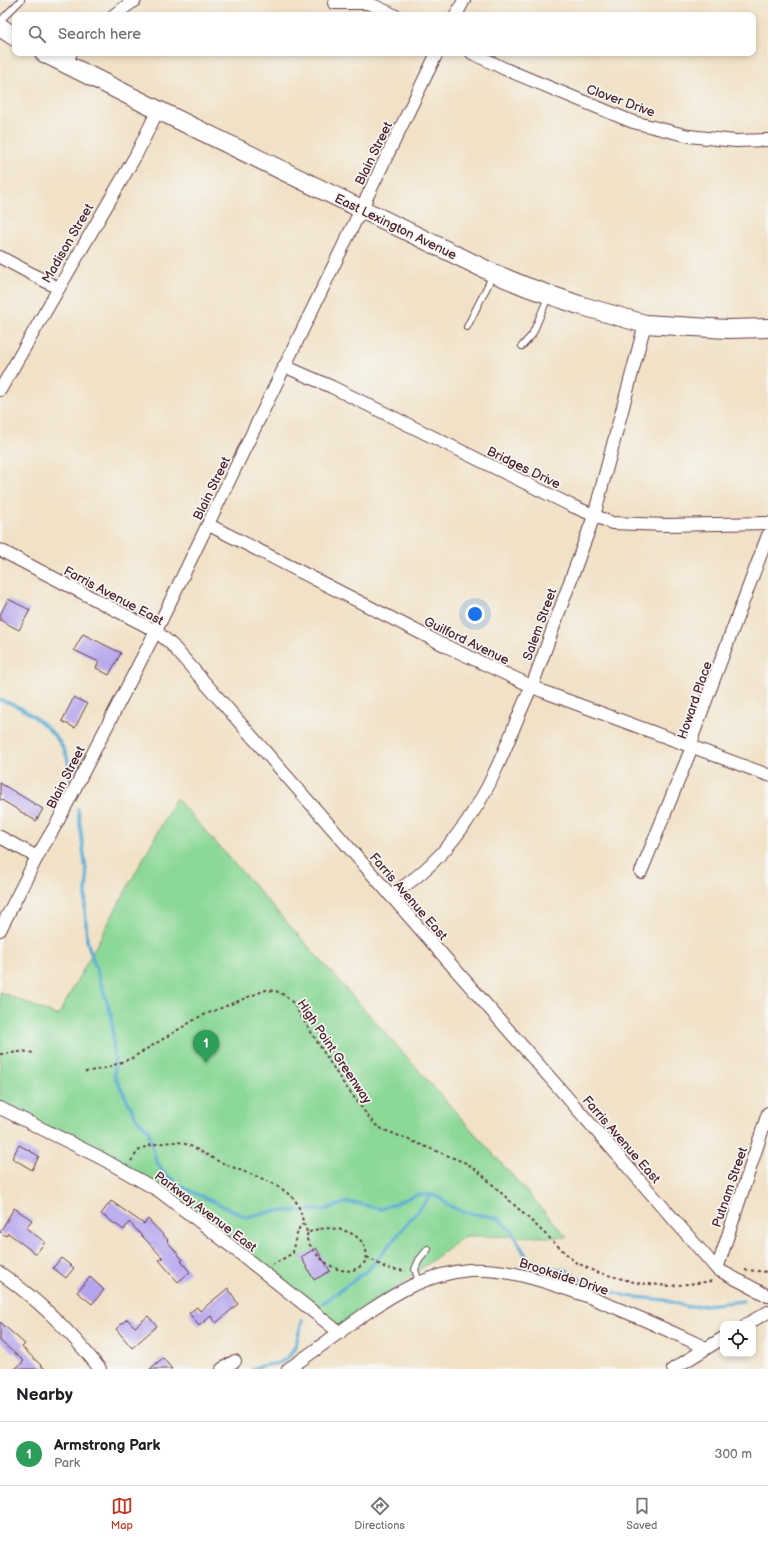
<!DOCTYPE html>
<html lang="en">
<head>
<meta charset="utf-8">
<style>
	body { margin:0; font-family:"Balsamiq Sans",sans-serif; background:#f6f6f6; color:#202124 }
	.controls { position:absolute; right:12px; bottom:12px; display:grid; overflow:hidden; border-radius:8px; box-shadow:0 2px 6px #0003 }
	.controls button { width:36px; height:36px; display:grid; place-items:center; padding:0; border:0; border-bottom:1px solid #e0e0e0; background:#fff; color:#202124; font:20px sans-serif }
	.you { position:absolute; left:475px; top:614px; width:14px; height:14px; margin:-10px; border:3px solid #fff; border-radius:50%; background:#1a73e8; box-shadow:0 0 0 6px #1a73e833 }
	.badge { display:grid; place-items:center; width:26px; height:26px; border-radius:50%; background:#c8321e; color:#fff; font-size:13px; font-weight:700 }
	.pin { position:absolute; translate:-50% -33px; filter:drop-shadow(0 1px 2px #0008) }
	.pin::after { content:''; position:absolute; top:21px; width:14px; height:12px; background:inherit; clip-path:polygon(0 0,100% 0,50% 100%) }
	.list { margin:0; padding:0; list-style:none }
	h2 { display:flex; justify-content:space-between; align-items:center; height:52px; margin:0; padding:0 16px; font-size:17px }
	h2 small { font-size:13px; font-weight:400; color:#757577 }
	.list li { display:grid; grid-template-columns:26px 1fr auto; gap:12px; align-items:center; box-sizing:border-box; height:64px; padding:0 16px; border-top:1px solid #e0e0e0 }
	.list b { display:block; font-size:15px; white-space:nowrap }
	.list p { margin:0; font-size:13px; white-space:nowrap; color:#757577 }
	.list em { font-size:13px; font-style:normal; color:#757577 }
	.icon { flex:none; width:22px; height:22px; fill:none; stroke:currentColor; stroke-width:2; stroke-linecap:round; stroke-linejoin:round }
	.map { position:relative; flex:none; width:768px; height:1369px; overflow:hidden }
	.search { position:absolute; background:#fff; box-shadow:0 2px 6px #0003; left:12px; right:12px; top:12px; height:44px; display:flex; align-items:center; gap:10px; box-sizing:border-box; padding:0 14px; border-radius:8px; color:#757577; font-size:15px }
	.sheet { height:116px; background:#fff }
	nav { display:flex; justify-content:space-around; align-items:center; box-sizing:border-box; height:56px; border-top:1px solid #e0e0e0; background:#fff; font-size:11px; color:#757577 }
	nav a { display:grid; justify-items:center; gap:2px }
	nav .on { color:#c8321e }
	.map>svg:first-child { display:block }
	.green { fill:#8bd897; stroke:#6a7c61 }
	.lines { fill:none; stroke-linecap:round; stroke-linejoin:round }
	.stream { stroke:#57aad2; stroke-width:3.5 }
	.building { fill:#b5a4ed }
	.lane-casing { stroke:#633c42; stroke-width:8 }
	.street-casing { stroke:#633c42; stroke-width:14 }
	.secondary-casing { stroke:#633c42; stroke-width:20 }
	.path { stroke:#633c42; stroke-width:2; stroke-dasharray:3 3; stroke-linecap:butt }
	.lane { stroke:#fff; stroke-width:6 }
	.street { stroke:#fff; stroke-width:12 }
	.secondary { stroke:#fff; stroke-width:18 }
	.labels { text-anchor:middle; stroke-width:3.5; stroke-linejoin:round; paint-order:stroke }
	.street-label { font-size:13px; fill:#4a1f2b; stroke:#f6f6f2 }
</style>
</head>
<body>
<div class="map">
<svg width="768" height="1369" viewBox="0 0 768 1369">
	<rect width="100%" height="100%" fill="#f6f6f2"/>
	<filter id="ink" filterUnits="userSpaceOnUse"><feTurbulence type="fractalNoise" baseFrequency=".025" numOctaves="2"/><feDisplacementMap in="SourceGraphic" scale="8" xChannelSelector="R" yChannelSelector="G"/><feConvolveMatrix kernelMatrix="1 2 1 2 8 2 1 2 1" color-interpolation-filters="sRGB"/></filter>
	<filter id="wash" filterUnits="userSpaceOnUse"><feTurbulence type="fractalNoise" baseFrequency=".012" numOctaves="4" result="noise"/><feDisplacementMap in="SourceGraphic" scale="16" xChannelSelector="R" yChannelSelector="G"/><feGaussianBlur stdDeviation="0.9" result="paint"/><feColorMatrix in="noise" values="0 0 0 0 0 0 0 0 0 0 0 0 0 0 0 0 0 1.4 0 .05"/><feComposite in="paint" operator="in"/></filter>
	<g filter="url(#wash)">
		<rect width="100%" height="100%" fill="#f1e1c6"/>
		<polygon class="green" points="176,798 567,1237 465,1236 367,1309 340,1333 159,1191 0,1110 0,992 58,1016"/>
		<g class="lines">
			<g class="stream">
				<path d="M0,700c25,6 59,32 67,57 2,7 2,15 3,22"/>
				<polyline points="78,809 87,878 85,907 87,941 112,1017 115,1077 137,1119 148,1129 156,1161 165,1174 182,1187 246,1217 275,1211 323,1210 345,1203 356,1203 381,1209 416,1195 431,1195 441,1198 448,1205 463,1212 498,1218 512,1231 527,1258 546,1267 566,1270 589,1284 626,1296 664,1300 688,1307 743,1301"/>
				<polyline points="323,1303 369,1269 431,1195"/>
				<path d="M253,1369c9,-5 23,-3 31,-9 14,-8 13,-27 19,-40"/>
			</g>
		</g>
		<g id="blocks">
			<g class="building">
				<polygon points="8,599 30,610 19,630 0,620 0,615"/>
				<polygon points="83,634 121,653 109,675 96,668 99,662 74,650"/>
				<polygon points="74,697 87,704 75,728 62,721"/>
				<polygon points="0,783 43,809 36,821 0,799"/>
				<polygon points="19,1145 39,1156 32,1170 12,1158"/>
				<polygon points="111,1201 144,1224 148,1219 168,1240 167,1241 183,1260 181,1261 190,1272 178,1282 159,1260 163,1258 129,1222 124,1230 101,1214"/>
				<polygon points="14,1208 32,1220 26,1228 45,1242 36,1254 8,1233 6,1236 0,1232"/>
				<polygon points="316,1248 330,1271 314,1280 301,1257"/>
				<polygon points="61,1258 74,1268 66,1278 53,1268"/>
				<polygon points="90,1277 104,1290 92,1304 77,1292"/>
				<polygon points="228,1288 238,1304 216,1323 211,1316 199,1326 189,1313 197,1307 200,1311"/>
				<polygon points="148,1316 157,1326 132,1348 116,1329 127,1319 135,1327"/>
				<polygon points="0,1322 25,1344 22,1347 45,1369 15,1369 24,1361 0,1341"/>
				<polygon points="163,1358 172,1369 150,1369"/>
			</g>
		</g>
	</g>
	<g filter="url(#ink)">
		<use href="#blocks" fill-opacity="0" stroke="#633c42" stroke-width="1"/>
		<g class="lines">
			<g class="lane-casing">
				<g id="lane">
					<polyline points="0,21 21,0"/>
					<polyline points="467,327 493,275"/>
					<polyline points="522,346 532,335 549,295"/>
					<polyline points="419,1283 415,1269 419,1260 428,1249"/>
				</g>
			</g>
			<g class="street-casing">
				<g id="street">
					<polyline points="334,3 368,3 394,15"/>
					<polyline points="114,15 135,0"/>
					<polyline points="456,15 464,0"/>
					<polyline points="472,53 505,69 633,122 689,136 735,141 768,140"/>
					<polyline points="65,65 71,53"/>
					<polyline points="0,257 58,288"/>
					<polyline points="284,366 332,387 570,505 612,523 666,525 768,523"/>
					<polyline points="0,390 136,155 158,110"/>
					<polyline points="209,525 446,646 542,691 768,775"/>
					<polyline points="0,550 156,631 172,645 717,1269 768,1296"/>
					<polyline points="0,837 37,857"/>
					<polyline points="641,872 692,747 693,735 768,535"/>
					<path d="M390,895c49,-28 86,-79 108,-130 12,-26 21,-53 34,-79l62,-170 51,-192"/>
					<polyline points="0,930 37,857 58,821 156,631 437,53"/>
					<polyline points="0,1108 99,1157 159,1191 213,1232 340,1333"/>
					<polyline points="717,1269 768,1113"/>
					<path d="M0,1273c39,27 71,59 100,96"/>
					<polyline points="747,1324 768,1312"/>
					<polyline points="222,1369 235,1361"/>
					<path d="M288,1369c41,-27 79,-61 123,-83 18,-8 38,-14 58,-16 40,-2 78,12 115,25 41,16 82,34 122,53"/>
					<polyline points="673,1369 723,1338"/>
				</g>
			</g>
			<g class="secondary-casing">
				<g id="secondary">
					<polyline points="0,27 15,37"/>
					<polyline points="44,53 158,110 493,273 527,287 579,305 645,324 727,329 768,328"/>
				</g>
			</g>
			<g class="path">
				<path d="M0,1054c13,1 22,-6 35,0"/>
				<polyline points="85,1072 106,1068 132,1058 199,1017 258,993 266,990 276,991 286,996 293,1003 341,1080 374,1124 382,1129 466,1163 477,1170 575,1262 596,1272 638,1283 670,1286 714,1281"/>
				<path d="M131,1161c3,-4 7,-11 12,-13 8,-4 25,-6 34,-6 10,0 31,14 41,19 25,12 53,17 74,36 10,9 9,25 16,36 21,-12 64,-1 58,28 -3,3 -8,8 -13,9 -20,5 -41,-17 -47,-33l2,-4"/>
				<polyline points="367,1257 386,1268 406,1271"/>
				<polyline points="272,1265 293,1253 294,1243 300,1226 303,1224"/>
				<polyline points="745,1270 768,1272"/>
			</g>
			<use href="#lane" class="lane"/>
			<use href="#street" class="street"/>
			<use href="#secondary" class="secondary"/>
		</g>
	</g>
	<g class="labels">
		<g class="street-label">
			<text transform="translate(621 100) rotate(20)" y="5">Clover Drive</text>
			<text transform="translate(373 153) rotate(-64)" y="5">Blain Street</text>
			<text transform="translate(396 226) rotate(26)" y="5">East Lexington Avenue</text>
			<text transform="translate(67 243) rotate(-60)" y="5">Madison Street</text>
			<text transform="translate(524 467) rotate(26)" y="5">Bridges Drive</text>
			<text transform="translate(211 488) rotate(-64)" y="5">Blain Street</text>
			<text transform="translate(114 595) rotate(28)" y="5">Farris Avenue East</text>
			<text transform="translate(539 624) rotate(-70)" y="5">Salem Street</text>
			<text transform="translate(467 640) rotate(26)" y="5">Guilford Avenue</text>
			<text transform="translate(694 700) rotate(-71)" y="5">Howard Place</text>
			<text transform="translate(65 777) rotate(-63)" y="5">Blain Street</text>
			<text transform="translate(409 896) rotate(49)" y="5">Farris Avenue East</text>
			<text transform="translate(335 1051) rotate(56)" y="5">High Point Greenway</text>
			<text transform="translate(622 1139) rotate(49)" y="5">Farris Avenue East</text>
			<text transform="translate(729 1187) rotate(-71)" y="5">Putnam Street</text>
			<text transform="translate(206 1211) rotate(37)" y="5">Parkway Avenue East</text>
			<text transform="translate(564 1276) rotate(18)" y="5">Brookside Drive</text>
		</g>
	</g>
</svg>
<div class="controls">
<button><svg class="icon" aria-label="locate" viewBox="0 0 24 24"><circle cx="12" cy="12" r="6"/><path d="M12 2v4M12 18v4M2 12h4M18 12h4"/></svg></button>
</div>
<div class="you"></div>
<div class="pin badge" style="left:206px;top:1063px;background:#2e9e5b">1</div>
<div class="search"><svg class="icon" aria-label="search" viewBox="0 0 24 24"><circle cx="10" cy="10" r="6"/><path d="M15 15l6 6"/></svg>Search here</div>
</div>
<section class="sheet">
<h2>Nearby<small></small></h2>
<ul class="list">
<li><span class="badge" style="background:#2e9e5b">1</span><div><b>Armstrong Park</b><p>Park</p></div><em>300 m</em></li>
</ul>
</section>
<nav>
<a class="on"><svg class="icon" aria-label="map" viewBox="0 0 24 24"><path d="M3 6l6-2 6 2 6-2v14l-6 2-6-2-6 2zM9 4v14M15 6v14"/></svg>Map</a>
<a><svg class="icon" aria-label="directions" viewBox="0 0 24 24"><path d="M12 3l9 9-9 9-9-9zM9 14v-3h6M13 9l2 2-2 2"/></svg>Directions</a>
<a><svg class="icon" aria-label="saved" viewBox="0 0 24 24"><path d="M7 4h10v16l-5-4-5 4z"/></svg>Saved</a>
</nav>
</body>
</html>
